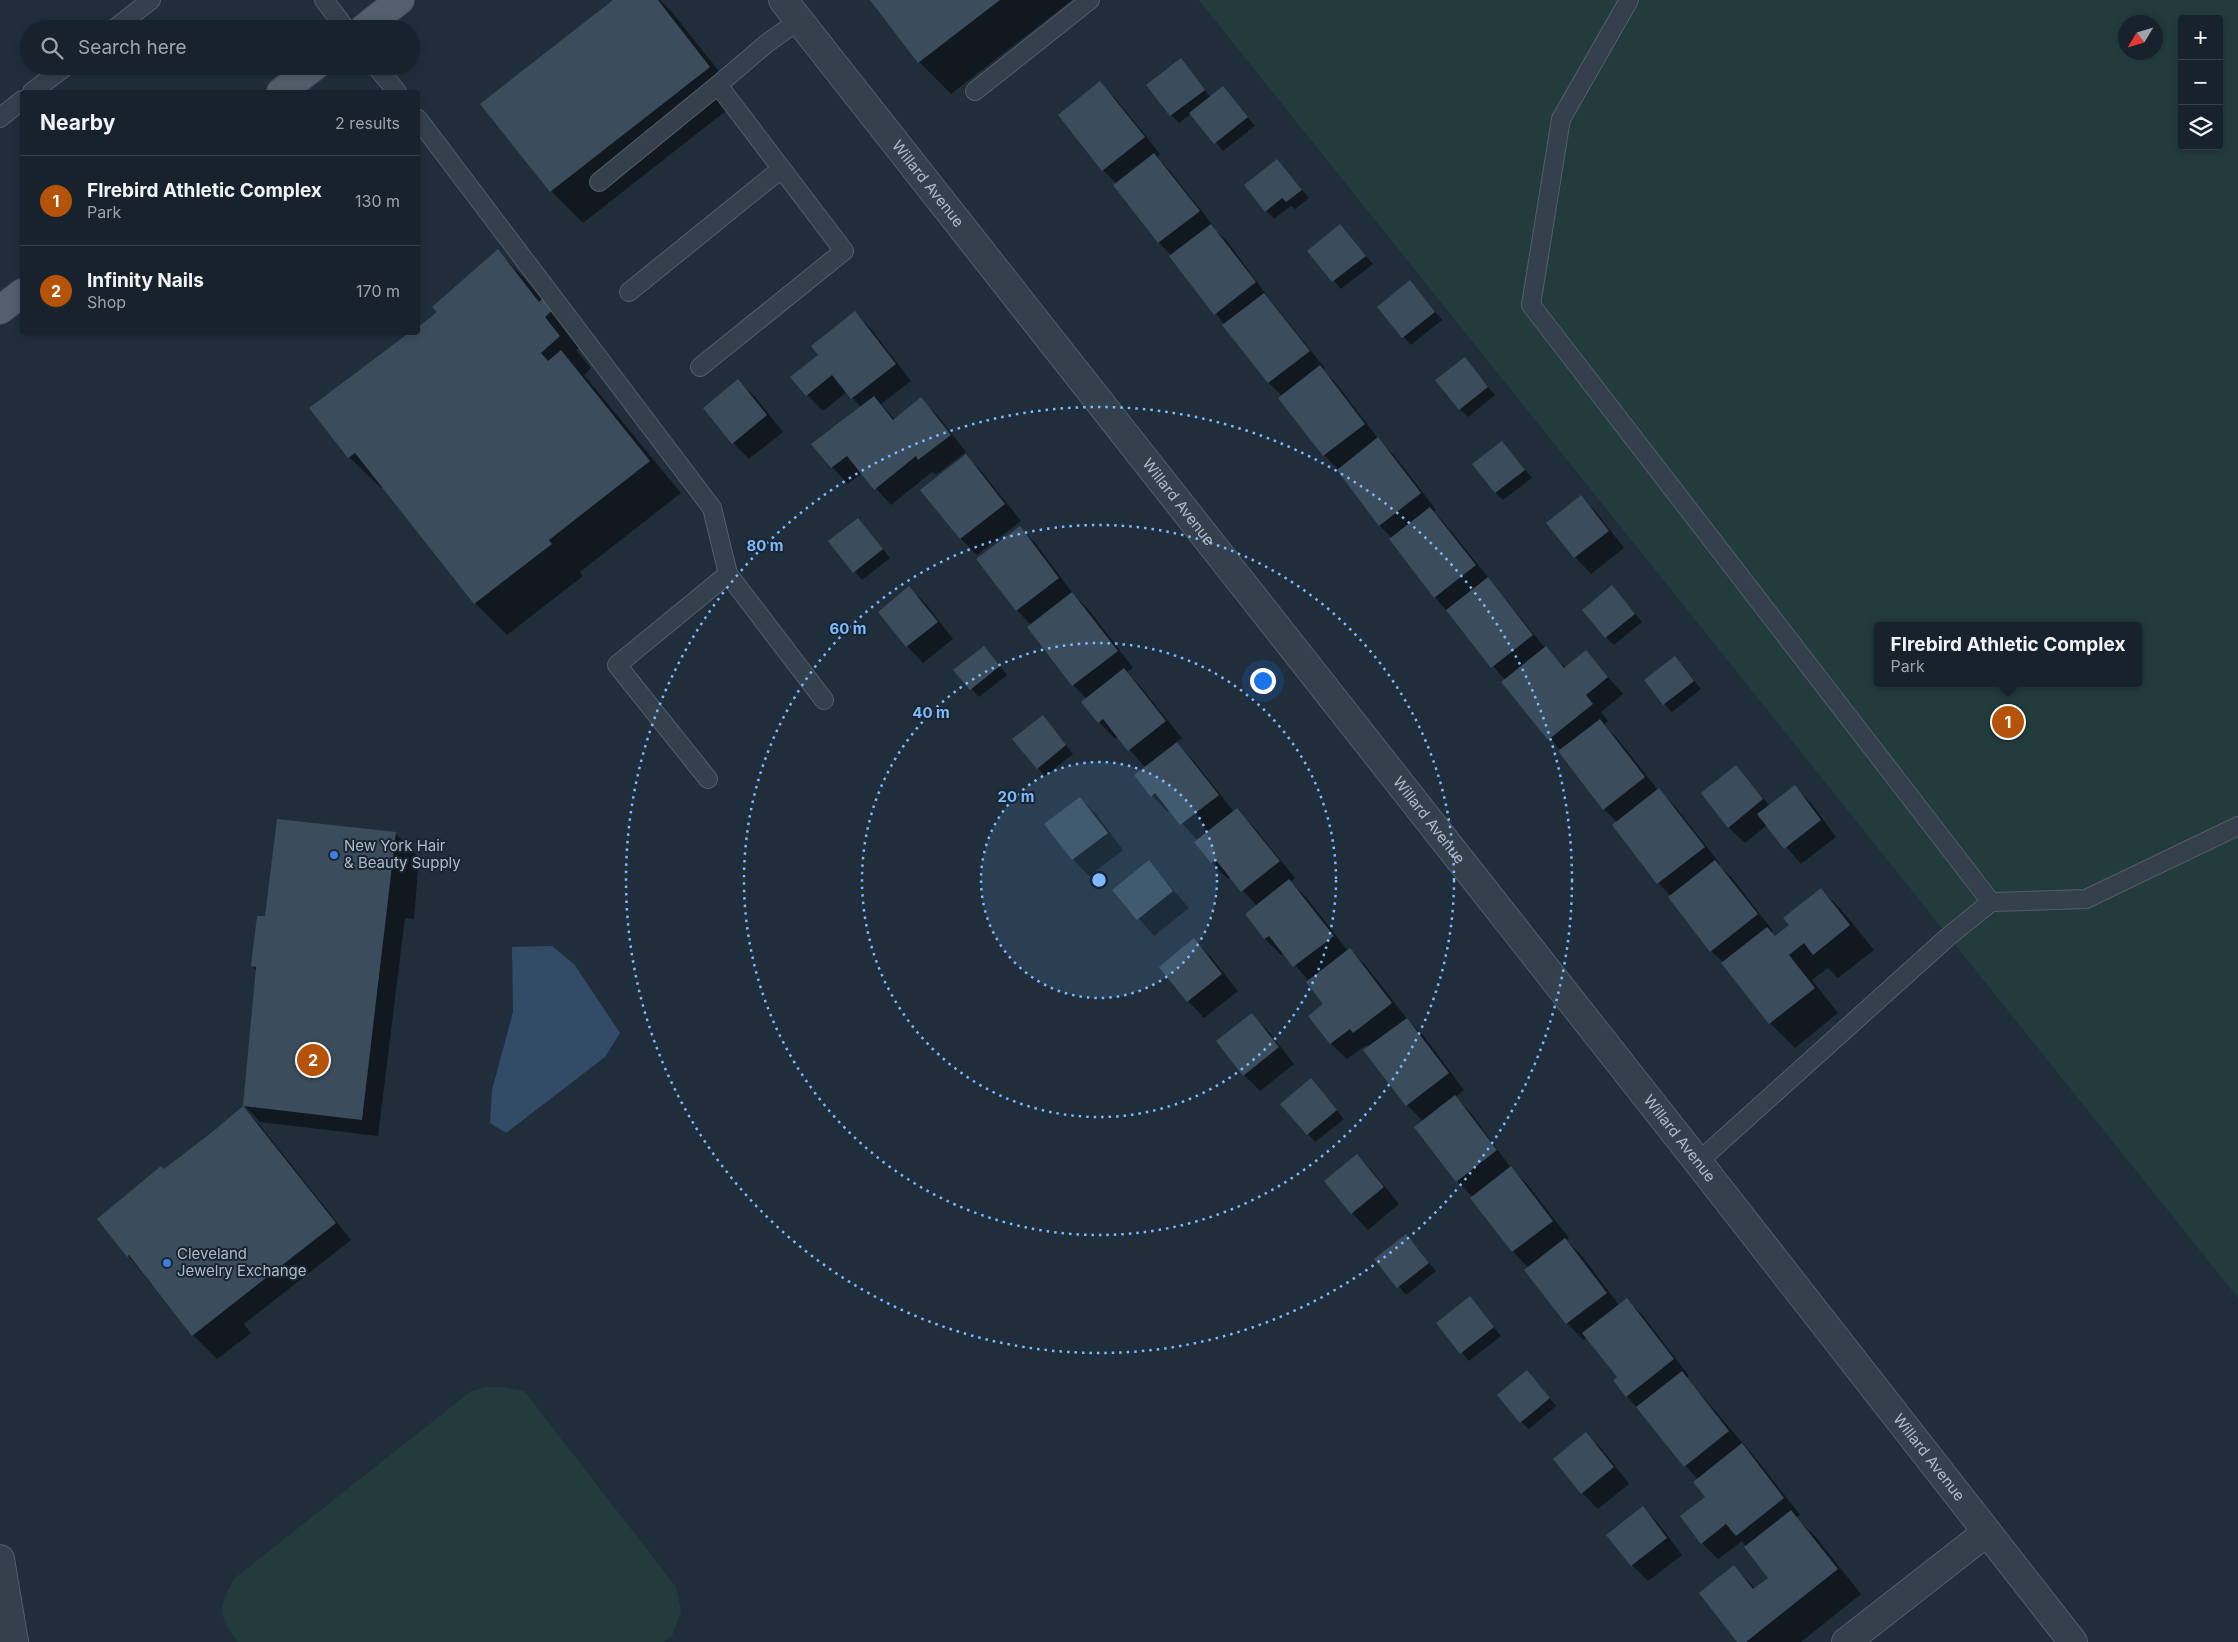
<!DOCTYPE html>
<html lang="en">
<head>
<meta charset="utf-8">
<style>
	body { margin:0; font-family:Inter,sans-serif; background:#212a35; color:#f1f3f6 }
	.controls { position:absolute; right:15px; top:15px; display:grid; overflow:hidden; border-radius:5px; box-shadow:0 2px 8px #0003 }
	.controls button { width:45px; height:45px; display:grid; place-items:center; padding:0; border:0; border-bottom:1px solid #363f49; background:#18222d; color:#f1f3f6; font:25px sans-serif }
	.compass { position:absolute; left:2118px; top:15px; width:45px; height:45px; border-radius:50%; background:#18222d; box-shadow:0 2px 8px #0003; rotate:232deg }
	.you { position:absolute; left:1262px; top:680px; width:18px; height:18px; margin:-12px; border:4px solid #fff; border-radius:50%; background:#1a73e8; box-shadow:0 0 0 8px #1a73e833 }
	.badge { display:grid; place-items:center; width:32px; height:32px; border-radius:50%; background:#b45309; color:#fff; font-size:16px; font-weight:700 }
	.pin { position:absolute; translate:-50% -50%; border:2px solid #fff; box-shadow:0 1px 5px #0006 }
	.popup { position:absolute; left:1874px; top:622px; width:268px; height:65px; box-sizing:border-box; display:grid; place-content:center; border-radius:5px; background:#18222d; filter:drop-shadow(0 1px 4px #0005); font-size:16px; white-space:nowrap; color:#9fa4aa }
	.popup b { font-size:19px; color:#f1f3f6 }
	.popup::after { content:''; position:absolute; left:50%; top:100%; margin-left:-10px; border:10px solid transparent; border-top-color:#18222d }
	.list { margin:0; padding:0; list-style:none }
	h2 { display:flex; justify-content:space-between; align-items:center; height:65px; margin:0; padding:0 20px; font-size:21px }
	h2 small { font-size:16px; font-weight:400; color:#9fa4aa }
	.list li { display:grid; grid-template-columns:32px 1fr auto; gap:15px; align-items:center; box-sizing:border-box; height:90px; padding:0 20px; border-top:1px solid #363f49 }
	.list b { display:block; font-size:19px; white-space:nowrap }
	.list p { margin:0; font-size:16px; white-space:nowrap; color:#9fa4aa }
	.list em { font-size:16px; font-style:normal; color:#9fa4aa }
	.icon { flex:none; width:28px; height:28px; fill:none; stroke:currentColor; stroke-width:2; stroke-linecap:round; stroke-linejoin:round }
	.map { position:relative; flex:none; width:2238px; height:1642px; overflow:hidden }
	.search { position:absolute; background:#18222d; box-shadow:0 2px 8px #0003; left:20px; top:20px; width:400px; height:55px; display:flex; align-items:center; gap:12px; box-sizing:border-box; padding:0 18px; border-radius:28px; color:#9fa4aa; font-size:19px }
	.panel { position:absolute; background:#18222d; box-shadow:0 2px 8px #0003; left:20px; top:90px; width:400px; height:245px; border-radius:5px }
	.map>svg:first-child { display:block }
	.green { fill:#223c3d; fill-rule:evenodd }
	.water { fill:#324b66 }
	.shadow { fill:#0007 }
	.building { fill:#3b4d5c }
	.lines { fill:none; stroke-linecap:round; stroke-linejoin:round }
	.lane-casing { stroke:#525e6a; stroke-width:20 }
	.street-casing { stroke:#525e6a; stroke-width:30 }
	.primary-casing { stroke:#3d4955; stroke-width:30 }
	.lane { stroke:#34404c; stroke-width:18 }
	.street { stroke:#34404c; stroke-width:28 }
	.primary { stroke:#525f6d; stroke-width:28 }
	.ring { fill:none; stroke:#7dbaff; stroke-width:2.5; stroke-dasharray:2.5 5 }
	.shop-dot { fill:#3f7fe0; stroke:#192531; stroke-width:2 }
	.labels { text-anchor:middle; stroke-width:4; stroke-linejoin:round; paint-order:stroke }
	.street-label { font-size:15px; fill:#afbbc8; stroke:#192531 }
	.poi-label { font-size:15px; fill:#afbbc8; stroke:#192531; text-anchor:start }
	.centre { fill:#7dbaff; stroke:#192531; stroke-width:2.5 }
	.ring-label { font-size:15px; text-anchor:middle; font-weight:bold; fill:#7dbaff; stroke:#192531; stroke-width:4; stroke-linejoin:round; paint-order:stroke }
</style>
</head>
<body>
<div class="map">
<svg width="2238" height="1642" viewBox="0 0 2238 1642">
	<rect width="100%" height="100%" fill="#202e3c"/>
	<g class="green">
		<path d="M1199,0h1039v1298zM2182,19h37v127h-37zM2126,22h30v30h-30zM1878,626h260v57h-260z"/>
		<path d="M485,1387h18l21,4 152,196 5,24 -9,25 -8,6h-426c-21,-27 -20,-35 -3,-64l235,-186z"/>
	</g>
	<polygon class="water" points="552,946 574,964 620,1033 605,1057 506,1133 490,1123 492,1090 513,1012 512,947"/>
	<g class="shadow">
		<polygon points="615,0 660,0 672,12 741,99 583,223 551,191 482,104"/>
		<polygon points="871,0 1072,0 951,94 919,62"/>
		<polygon points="1181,60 1211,98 1223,88 1255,126 1223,151 1191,114 1179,123 1171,115"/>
		<polygon points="1100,83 1116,99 1160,154 1157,157 1170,171 1215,228 1214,229 1227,241 1270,300 1325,368 1323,370 1336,383 1380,441 1394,455 1436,510 1434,512 1446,525 1545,648 1566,668 1586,652 1623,694 1601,712 1608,721 1604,725 1616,737 1658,790 1675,806 1720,864 1718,865 1732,878 1773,931 1772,933 1776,937 1791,926 1821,889 1845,914 1874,950 1838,978 1828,968 1812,980 1838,1013 1795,1048 1770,1023 1723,962 1711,951 1671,896 1658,883 1617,822 1604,809 1561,751 1503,682 1505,680 1435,597 1392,538 1380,526 1339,470 1324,455 1280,398 1282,396 1269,383 1172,256 1159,243 1114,185 1116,183 1103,170"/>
		<polygon points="1277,160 1309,198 1295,209 1291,206 1274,219 1266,211"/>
		<polygon points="1340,226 1373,264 1341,289 1309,251"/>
		<polygon points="498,251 585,342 576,350 591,368 584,375 681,493 580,572 583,576 507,635 475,603 383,487 381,488 349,457 418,332 418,328 439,312"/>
		<polygon points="1410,282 1442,320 1411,345 1378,307"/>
		<polygon points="855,313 871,329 911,381 881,404 895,420 921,399 937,415 966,452 936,475 932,472 891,505 862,473 848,484 832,467 861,407 847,392 823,411 807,395 820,355"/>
		<polygon points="1464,358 1495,395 1468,417 1460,409"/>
		<polygon points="738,381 755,397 783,432 749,459 733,443"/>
		<polygon points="1502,442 1532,478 1503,500 1495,492"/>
		<polygon points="966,456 982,472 1021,521 977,555 961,539 922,490"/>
		<polygon points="1581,497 1597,513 1624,548 1591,574 1575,557"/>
		<polygon points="865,527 890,558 862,580 829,541"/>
		<polygon points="1020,528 1036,544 1074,595 1089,610 1133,668 1127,672 1140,686 1182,738 1176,742 1193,760 1234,812 1237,810 1253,826 1295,878 1290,882 1306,897 1348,951 1350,950 1366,966 1408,1020 1423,1035 1464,1090 1455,1097 1471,1113 1511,1168 1527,1184 1569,1238 1566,1240 1582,1256 1619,1305 1627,1299 1643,1316 1689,1376 1687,1378 1758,1461 1800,1515 1796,1518 1815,1536 1861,1594 1801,1642 1738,1642 1734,1567 1756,1589 1770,1578 1742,1541 1718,1559 1702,1543 1706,1497 1698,1480 1627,1396 1618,1377 1587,1337 1583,1340 1567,1323 1526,1270 1529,1268 1513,1252 1473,1197 1457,1181 1423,1121 1407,1105 1369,1047 1366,1045 1347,1059 1330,1043 1325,1004 1309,981 1284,953 1281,955 1265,939 1246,914 1257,906 1231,877 1228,879 1212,863 1196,842 1198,841 1170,810 1168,812 1152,796 1146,768 1118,737 1115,739 1099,722 1083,702 1087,699 1073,685 1031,625 1017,610"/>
		<polygon points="1612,587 1642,622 1614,645 1606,637"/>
		<polygon points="909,588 926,604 953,639 923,663 907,646 879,612"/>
		<polygon points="991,655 1007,675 979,697 955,670"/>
		<polygon points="1682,666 1701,689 1672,712 1664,704"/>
		<polygon points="1043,717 1073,754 1045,776 1038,768"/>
		<polygon points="1736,767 1770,806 1794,787 1811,803 1836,837 1801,864 1767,825 1745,843 1728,827"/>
		<polygon points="1080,798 1096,814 1123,850 1089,876 1073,859 1046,825"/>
		<polygon points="395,833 419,858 414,919 405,918 378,1136 260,1122 244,1105 256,970 252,966"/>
		<polygon points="1149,862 1189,908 1154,936 1114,890"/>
		<polygon points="1194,940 1210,956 1238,991 1204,1018 1188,1001"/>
		<polygon points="1252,1015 1268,1031 1294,1064 1260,1091 1244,1075"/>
		<polygon points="1318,1088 1344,1119 1315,1142 1308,1134"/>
		<polygon points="243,1108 259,1124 351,1240 244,1324 251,1333 217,1359 193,1335 98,1219 164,1171"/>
		<polygon points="1357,1155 1373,1172 1399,1204 1368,1230 1352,1213"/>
		<polygon points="1406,1235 1436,1271 1406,1295 1376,1259"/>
		<polygon points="1470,1298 1501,1336 1469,1361 1438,1323"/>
		<polygon points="1535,1380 1556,1406 1529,1429 1521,1422"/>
		<polygon points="1586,1434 1603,1450 1629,1484 1598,1509 1582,1493"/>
		<polygon points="1643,1508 1659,1524 1682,1555 1648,1581 1632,1565"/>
	</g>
	<g class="building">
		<polygon points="613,0 658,0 710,67 550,192 480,104"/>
		<polygon points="870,0 1000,0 918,63"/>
		<polygon points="1181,58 1205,90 1170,116 1146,85"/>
		<polygon points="1100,81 1145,137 1102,171 1058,115"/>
		<polygon points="1223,86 1248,117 1214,144 1189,113"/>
		<polygon points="1154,153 1200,211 1158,243 1113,185"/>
		<polygon points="1277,159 1302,190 1286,202 1282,198 1265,212 1244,185"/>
		<polygon points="1211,224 1256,282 1214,315 1169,256"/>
		<polygon points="1340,224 1366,256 1332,282 1307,251"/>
		<polygon points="498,249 539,302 544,297 554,309 545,317 560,336 541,353 548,361 561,350 650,461 549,540 552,544 474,604 355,453 348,458 309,408 410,332 418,332 418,327 437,312 432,307"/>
		<polygon points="1410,280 1435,312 1402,338 1377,307"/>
		<polygon points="1264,293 1310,351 1268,383 1222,325"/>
		<polygon points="855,311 896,364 851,399 832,375 806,396 790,377 818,355 811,346"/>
		<polygon points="1465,357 1488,387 1459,410 1435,380"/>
		<polygon points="1320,365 1365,424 1323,456 1278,398"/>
		<polygon points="738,379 767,415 732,444 703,408"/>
		<polygon points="874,396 893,420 921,397 951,435 918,460 916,456 874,490 847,456 831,468 811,444"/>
		<polygon points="1378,437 1421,493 1379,526 1337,470"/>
		<polygon points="1502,441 1525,470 1495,493 1472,464"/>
		<polygon points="966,454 1005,504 960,539 920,490"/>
		<polygon points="1581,495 1609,531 1574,558 1546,523"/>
		<polygon points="1430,507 1476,565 1434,598 1389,539"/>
		<polygon points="858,518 883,549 853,573 828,541"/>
		<polygon points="1020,526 1059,578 1016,611 976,559"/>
		<polygon points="1488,577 1533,635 1491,668 1446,610"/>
		<polygon points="1612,585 1635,614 1605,638 1582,610"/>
		<polygon points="909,586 938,622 906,647 878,612"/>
		<polygon points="1072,592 1118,651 1072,686 1027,627"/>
		<polygon points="984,646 1000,666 970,690 953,670"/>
		<polygon points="1546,646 1564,668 1586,650 1608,677 1586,695 1593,704 1548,740 1501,682"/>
		<polygon points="1675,656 1694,681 1663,705 1644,680"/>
		<polygon points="1124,668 1166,721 1128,751 1103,719 1098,723 1081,702"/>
		<polygon points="1043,715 1066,745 1037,769 1012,739"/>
		<polygon points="1600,719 1645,777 1603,810 1558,751"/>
		<polygon points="1177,742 1219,795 1180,825 1155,793 1151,797 1134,775"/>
		<polygon points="1736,765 1763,799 1728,828 1701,793"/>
		<polygon points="1795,785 1821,820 1784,849 1757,814"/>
		<polygon points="1659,788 1705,847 1657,884 1612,825"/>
		<polygon points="1080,797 1108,833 1072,860 1044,824"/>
		<polygon points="1237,808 1280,861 1241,892 1216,860 1211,863 1194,842"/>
		<polygon points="277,819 396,832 362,1120 243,1106 256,967 251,966 257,916 265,916"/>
		<polygon points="1149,860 1173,891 1137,920 1112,890"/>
		<polygon points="1715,860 1758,914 1710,952 1668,897"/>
		<polygon points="1289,879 1334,936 1293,967 1269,936 1264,939 1245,914"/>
		<polygon points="1821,888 1850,925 1813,955 1804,943 1789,955 1815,988 1769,1024 1721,963 1767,927 1775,936 1789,925 1783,918"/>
		<polygon points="1194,938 1222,974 1187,1002 1159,967"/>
		<polygon points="1350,948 1392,1003 1353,1033 1350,1029 1330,1044 1308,1016 1323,1004 1306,982"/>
		<polygon points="1252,1013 1279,1047 1243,1076 1216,1041"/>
		<polygon points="1407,1018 1449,1073 1406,1106 1363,1050"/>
		<polygon points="1311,1078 1337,1110 1307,1135 1280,1104"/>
		<polygon points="1455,1095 1497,1150 1456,1182 1414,1127"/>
		<polygon points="243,1106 336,1223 192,1336 129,1255 127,1257 97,1219 161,1166 164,1169 216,1129"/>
		<polygon points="1357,1154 1384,1187 1351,1214 1324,1181"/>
		<polygon points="1511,1166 1553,1221 1512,1252 1470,1198"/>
		<polygon points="1406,1234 1429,1263 1397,1288 1374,1259"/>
		<polygon points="1565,1238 1607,1293 1566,1324 1524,1270"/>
		<polygon points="1470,1296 1494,1327 1460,1354 1436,1323"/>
		<polygon points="1627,1298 1674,1359 1626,1397 1613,1380 1617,1377 1582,1333"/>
		<polygon points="1527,1370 1550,1398 1520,1423 1497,1395"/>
		<polygon points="1682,1371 1729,1431 1684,1467 1636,1407"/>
		<polygon points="1586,1432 1614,1467 1581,1494 1553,1459"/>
		<polygon points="1742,1443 1784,1498 1736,1536 1726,1524 1701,1544 1680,1516 1705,1497 1693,1482"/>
		<polygon points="1643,1506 1667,1538 1631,1566 1606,1535"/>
		<polygon points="1791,1510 1838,1569 1746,1642 1737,1642 1699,1593 1734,1565 1753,1589 1768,1578 1744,1547"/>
	</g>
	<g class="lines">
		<g class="lane-casing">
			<g id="lane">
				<polyline points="324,0 346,29"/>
				<polyline points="1629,0 1561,119 1531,305 1991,902 2086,899 2238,826"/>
				<polyline points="114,29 151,0"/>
				<polyline points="376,66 397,92"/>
				<polyline points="975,91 1090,0"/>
				<polyline points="32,92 66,66"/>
				<polyline points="0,118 22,100"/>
				<polyline points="418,119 712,508 728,574 617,665 708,779"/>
				<polyline points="599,182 718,85"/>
				<polyline points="629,292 781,169"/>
				<polyline points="700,367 844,251 718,85 766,44 798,21"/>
				<polyline points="728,574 824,700"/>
				<polyline points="1698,1162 1949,936 1991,902"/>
			</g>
		</g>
		<g class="street-casing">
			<g id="street">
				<path id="s1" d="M783,0l915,1162 375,480"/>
				<polyline points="0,1559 14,1642"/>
				<polyline points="1846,1642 1987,1532"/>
			</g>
		</g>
		<g class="primary-casing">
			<g id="primary">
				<polyline points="363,29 400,0"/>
				<polyline points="281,92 315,66"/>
				<polyline points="0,310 22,293"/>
			</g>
		</g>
		<use href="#lane" class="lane"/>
		<use href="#street" class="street"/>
		<use href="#primary" class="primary"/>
	</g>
	<circle cx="1099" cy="880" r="118" fill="#7dbaff" fill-opacity=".12"/>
	<g class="ring">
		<circle cx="1099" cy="880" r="118"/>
		<circle cx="1099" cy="880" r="237"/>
		<circle cx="1099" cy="880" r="355"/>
		<circle cx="1099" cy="880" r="473"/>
	</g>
	<g class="shop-dot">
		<circle cx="334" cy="855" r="5"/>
		<circle cx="167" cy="1263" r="5"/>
	</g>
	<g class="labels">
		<g class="street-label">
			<text dy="5" stroke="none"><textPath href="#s1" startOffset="234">Willard Avenue</textPath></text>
			<text dy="5" stroke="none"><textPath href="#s1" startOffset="639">Willard Avenue</textPath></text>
			<text dy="5" stroke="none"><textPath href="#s1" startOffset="1044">Willard Avenue</textPath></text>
			<text dy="5" stroke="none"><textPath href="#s1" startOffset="1449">Willard Avenue</textPath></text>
			<text dy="5" stroke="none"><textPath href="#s1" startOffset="1854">Willard Avenue</textPath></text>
		</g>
		<g class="poi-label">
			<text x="344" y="851">New York Hair<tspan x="344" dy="17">&amp; Beauty Supply</tspan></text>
			<text x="177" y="1259">Cleveland<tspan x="177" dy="17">Jewelry Exchange</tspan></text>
		</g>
	</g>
	<circle cx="1099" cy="880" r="8" class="centre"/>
	<g class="ring-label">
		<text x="765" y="551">80 m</text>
		<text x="848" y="634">60 m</text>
		<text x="931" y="718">40 m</text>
		<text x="1016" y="802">20 m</text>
	</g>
</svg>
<div class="controls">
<button>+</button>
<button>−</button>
<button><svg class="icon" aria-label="layers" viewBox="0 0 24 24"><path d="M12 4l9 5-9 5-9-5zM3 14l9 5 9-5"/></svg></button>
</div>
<svg class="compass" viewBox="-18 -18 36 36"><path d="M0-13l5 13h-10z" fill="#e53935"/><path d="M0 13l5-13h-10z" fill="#9fa4aa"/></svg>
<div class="you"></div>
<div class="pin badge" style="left:2008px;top:722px">1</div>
<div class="popup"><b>FIrebird Athletic Complex</b>Park</div>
<div class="pin badge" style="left:313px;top:1060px">2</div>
<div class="search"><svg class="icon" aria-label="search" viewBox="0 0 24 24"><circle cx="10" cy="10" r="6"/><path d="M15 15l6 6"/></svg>Search here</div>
<section class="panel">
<h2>Nearby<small>2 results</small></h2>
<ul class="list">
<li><span class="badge">1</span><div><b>FIrebird Athletic Complex</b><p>Park</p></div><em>130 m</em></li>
<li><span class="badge">2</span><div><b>Infinity Nails</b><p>Shop</p></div><em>170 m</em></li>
</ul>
</section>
</div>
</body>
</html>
